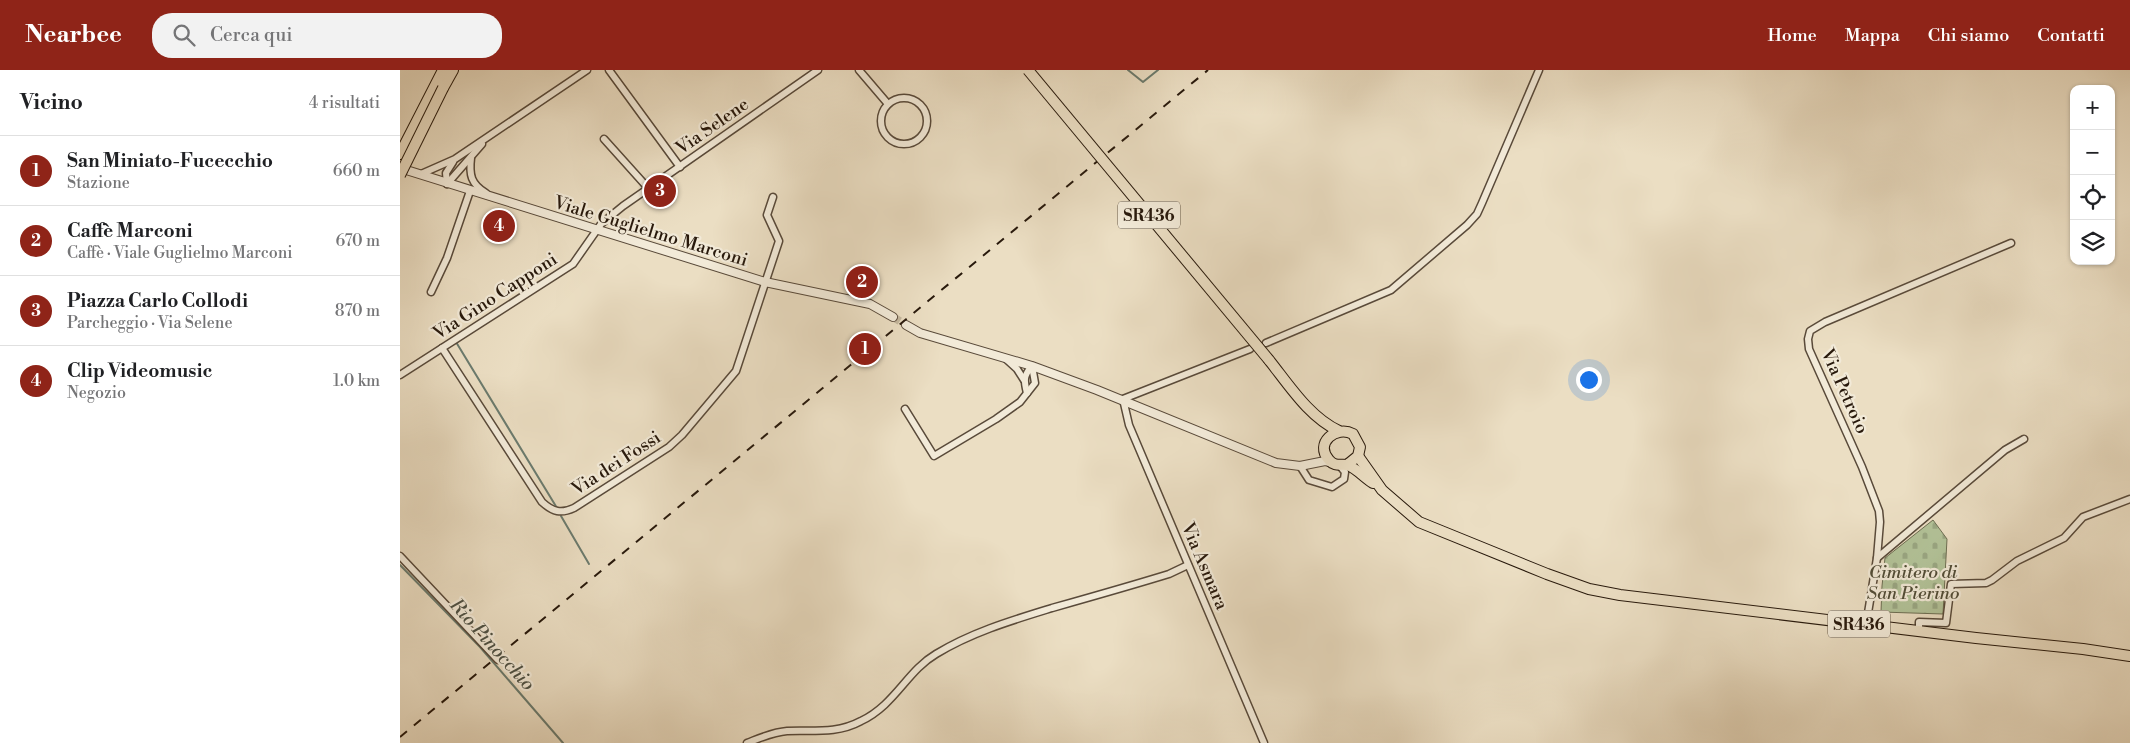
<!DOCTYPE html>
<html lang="it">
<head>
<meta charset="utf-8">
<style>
	body { margin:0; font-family:"Libre Bodoni",serif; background:#f2f2f2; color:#202124 }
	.controls { position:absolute; right:15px; top:15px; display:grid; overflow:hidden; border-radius:10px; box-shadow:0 1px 4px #0004 }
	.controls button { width:45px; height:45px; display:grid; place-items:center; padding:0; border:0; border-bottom:1px solid #e0e0e0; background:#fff; color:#202124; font:25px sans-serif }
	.you { position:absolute; left:1188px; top:309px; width:18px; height:18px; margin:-12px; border:4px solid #fff; border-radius:50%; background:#1a73e8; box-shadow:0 0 0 8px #1a73e833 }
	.badge { display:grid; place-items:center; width:32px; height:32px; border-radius:50%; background:#8f2418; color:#fff; font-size:16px; font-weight:700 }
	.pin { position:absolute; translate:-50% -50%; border:2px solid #fff; box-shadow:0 1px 5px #0006 }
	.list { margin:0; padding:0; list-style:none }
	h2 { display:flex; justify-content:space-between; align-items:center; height:65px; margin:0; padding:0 20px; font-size:21px }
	h2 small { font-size:16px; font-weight:400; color:#757577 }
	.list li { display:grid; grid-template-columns:32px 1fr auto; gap:15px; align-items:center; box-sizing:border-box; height:70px; padding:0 20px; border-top:1px solid #e0e0e0 }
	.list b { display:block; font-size:19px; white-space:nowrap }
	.list p { margin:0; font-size:16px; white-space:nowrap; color:#757577 }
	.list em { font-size:16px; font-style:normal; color:#757577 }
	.icon { flex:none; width:28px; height:28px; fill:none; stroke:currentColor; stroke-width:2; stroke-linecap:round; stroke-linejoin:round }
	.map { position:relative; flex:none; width:1730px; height:673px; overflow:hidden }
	header { display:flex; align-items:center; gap:30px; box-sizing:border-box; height:70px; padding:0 25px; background:#8f2418; color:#fff }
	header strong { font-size:24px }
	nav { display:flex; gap:28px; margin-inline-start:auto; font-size:18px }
	.search { width:350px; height:45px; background:#f2f2f2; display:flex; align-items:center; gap:12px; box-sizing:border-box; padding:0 18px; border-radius:20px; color:#757577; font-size:19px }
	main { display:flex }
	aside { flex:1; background:#fff }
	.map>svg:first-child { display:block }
	.cemetery { fill:url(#cemetery-stones); stroke:#6d6e52 }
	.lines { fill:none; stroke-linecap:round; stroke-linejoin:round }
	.stream { stroke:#6b7b6e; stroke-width:2 }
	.tertiary-tunnel { stroke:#c4b79e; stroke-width:8; stroke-dasharray:8 4; stroke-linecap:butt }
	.minor-casing { stroke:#594a3a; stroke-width:9 }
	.tertiary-casing { stroke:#594a3a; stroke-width:10 }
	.primary-casing { stroke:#28190c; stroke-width:12 }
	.trunk-casing { stroke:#28190c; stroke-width:12 }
	.minor { stroke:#f2ead8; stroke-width:6 }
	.tertiary { stroke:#f2ead8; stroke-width:8 }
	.primary { stroke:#ebdec3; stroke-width:10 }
	.trunk { stroke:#ebdec3; stroke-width:10 }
	.rail { stroke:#28190c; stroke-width:2; stroke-dasharray:9 9; stroke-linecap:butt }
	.primary-bridge-casing { stroke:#28190c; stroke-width:12; stroke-linecap:butt }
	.trunk-bridge-casing { stroke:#28190c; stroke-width:12; stroke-linecap:butt }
	.primary-bridge { stroke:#ebdec3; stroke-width:10 }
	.trunk-bridge { stroke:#ebdec3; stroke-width:10 }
	.labels { text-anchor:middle; stroke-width:4.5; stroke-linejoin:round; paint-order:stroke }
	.shield { fill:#f2ead8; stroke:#655849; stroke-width:1 }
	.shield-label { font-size:16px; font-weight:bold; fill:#28190c }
	.street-label { font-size:18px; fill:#28190c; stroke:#f2ead8 }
	.park-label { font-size:18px; font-style:italic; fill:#514c36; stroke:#f2ead8 }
	.water-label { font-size:19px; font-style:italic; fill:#4f5245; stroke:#f2ead8 }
</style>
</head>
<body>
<header>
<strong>Nearbee</strong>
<div class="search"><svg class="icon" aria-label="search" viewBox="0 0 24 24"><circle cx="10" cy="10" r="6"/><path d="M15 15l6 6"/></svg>Cerca qui</div>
<nav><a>Home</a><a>Mappa</a><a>Chi siamo</a><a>Contatti</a></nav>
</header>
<main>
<aside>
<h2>Vicino<small>4 risultati</small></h2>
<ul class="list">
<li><span class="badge">1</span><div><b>San Miniato-Fucecchio</b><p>Stazione</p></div><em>660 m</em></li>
<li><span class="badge">2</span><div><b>Caffè Marconi</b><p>Caffè · Viale Guglielmo Marconi</p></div><em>670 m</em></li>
<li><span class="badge">3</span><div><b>Piazza Carlo Collodi</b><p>Parcheggio · Via Selene</p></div><em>870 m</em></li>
<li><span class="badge">4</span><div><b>Clip Videomusic</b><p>Negozio</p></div><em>1.0 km</em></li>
</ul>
</aside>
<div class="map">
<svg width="1730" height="673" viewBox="0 0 1730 673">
	<defs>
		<pattern id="cemetery-stones" width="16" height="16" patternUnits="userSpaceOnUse" patternTransform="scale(1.25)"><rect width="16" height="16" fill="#b2c298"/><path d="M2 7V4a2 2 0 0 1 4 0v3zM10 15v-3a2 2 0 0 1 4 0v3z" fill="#99a682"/></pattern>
	</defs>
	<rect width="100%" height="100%" fill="#ebdec3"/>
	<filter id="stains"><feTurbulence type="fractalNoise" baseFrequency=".004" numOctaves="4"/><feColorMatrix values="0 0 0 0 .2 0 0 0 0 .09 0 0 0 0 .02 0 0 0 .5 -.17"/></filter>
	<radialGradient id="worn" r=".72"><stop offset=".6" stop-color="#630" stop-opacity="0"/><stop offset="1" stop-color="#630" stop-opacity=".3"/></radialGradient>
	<polygon class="cemetery" points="1533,450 1547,469 1543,544 1481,542 1482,516 1485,488"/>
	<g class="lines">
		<g class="stream">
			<polyline points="728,0 743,12 758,0"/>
			<polyline points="56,272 157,438"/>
			<polyline points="161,446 189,494"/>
			<polyline points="0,495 80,577 163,673"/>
		</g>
		<polyline class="tertiary-tunnel" points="493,247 506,255"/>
		<g class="minor-casing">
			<g id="minor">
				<polyline points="209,0 280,97"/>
				<polyline points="459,0 488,34"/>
				<circle cx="504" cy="51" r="23"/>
				<polyline points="204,69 248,118"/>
				<path d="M71,88c-2,17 0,26 15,35"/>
				<polyline points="21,104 55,89 187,0"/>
				<polyline points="47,114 82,74"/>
				<polyline points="47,114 46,103 53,92"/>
				<polyline points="31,222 47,188 70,121"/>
				<polyline points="866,273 991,220 1067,155 1077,144 1082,133 1139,0"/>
				<path d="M42,278l100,154c11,10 19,12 32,6l95,-61 13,-12 54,-64 43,-130 -12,-26 6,-18"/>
				<polyline points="850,279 723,329 729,355 864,673"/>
				<polyline points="606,289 617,299 624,310"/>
				<polyline points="0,305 173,194 201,154 223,136 418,0"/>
				<path d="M627,323c-3,-12 -4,-17 5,-27"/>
				<polyline points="505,339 534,386 596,349 620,332 635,313 632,296"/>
				<polyline points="900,396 909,410 932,417 944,409 945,402 940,396"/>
				<polyline points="0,486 98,590"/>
				<polyline points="1477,488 1605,380 1624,369"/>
				<polyline points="1466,555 1477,488 1480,452 1479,441 1462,397 1409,279 1408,269 1410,261 1425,252 1611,173"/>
				<polyline points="1519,561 1519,552 1546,553 1551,514 1586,513 1592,510 1617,491 1664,468 1683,447 1730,429"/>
				<path d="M347,673c13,-5 26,-11 40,-12 26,-1 50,3 74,-10 34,-16 46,-50 75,-67 36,-22 77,-34 116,-46 39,-11 78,-22 117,-34l19,-9"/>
			</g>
		</g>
		<g class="tertiary-casing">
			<g id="tertiary">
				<polyline points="0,98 365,212 470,234 493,247"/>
				<polyline points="506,255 520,263 632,296 697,320 876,393 900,396 925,391 932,393"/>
			</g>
		</g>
		<g class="primary-casing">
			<g id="primary">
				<path d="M869,290c20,25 40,57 70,71"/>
				<polyline points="958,386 982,420 1019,452 1147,504 1189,519 1220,525 1576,568 1683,579 1730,586"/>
				<path d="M947,395l11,-9 2,-9 -7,-13c-17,-9 -39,9 -24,26 6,7 11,4 18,5 8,2 19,14 26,18"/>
			</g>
		</g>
		<g class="trunk-casing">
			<g id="trunk">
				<polyline points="43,18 53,0"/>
				<polyline points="0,84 43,0"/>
			</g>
		</g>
		<use href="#minor" class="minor"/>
		<use href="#tertiary" class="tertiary"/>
		<use href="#primary" class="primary"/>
		<use href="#trunk" class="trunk"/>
		<polyline class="rail" points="0,667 808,0"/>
		<g class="primary-bridge-casing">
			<polyline id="primary-bridge" points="628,0 869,290"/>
		</g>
		<g class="trunk-bridge-casing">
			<polyline id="trunk-bridge" points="0,105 43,18"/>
		</g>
		<use href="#primary-bridge" class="primary-bridge"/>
		<use href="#trunk-bridge" class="trunk-bridge"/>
	</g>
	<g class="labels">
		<g class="shield">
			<rect x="718" y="131.5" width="62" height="27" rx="4"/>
			<rect x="1428" y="540.5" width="62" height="27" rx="4"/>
		</g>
		<g class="shield-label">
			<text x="749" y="151">SR436</text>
			<text x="1459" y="560">SR436</text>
		</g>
		<g class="street-label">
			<text transform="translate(312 56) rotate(-35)" y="6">Via Selene</text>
			<text transform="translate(251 161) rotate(17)" y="6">Viale Guglielmo Marconi</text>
			<text transform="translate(95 226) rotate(-33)" y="6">Via Gino Capponi</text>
			<text transform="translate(1445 321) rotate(66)" y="6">Via Petroio</text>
			<text transform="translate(216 393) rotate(-33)" y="6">Via dei Fossi</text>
			<text transform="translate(805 496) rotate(67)" y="6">Via Asmara</text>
		</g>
		<g class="park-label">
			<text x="1513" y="508">Cimitero di<tspan x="1513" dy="21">San Pierino</tspan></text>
		</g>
		<g class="water-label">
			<text transform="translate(93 574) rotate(48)" y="7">Rio Pinocchio</text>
		</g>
	</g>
	<rect width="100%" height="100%" filter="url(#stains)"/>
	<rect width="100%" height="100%" fill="url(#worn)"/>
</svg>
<div class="controls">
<button>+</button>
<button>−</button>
<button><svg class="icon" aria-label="locate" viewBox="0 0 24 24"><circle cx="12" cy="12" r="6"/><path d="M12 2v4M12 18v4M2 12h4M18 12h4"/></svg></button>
<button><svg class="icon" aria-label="layers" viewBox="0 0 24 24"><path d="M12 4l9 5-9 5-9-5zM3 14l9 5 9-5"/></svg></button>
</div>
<div class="you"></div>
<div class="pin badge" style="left:465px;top:279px">1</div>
<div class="pin badge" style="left:462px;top:212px">2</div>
<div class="pin badge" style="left:260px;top:121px">3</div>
<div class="pin badge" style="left:99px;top:156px">4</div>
</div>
</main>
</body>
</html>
